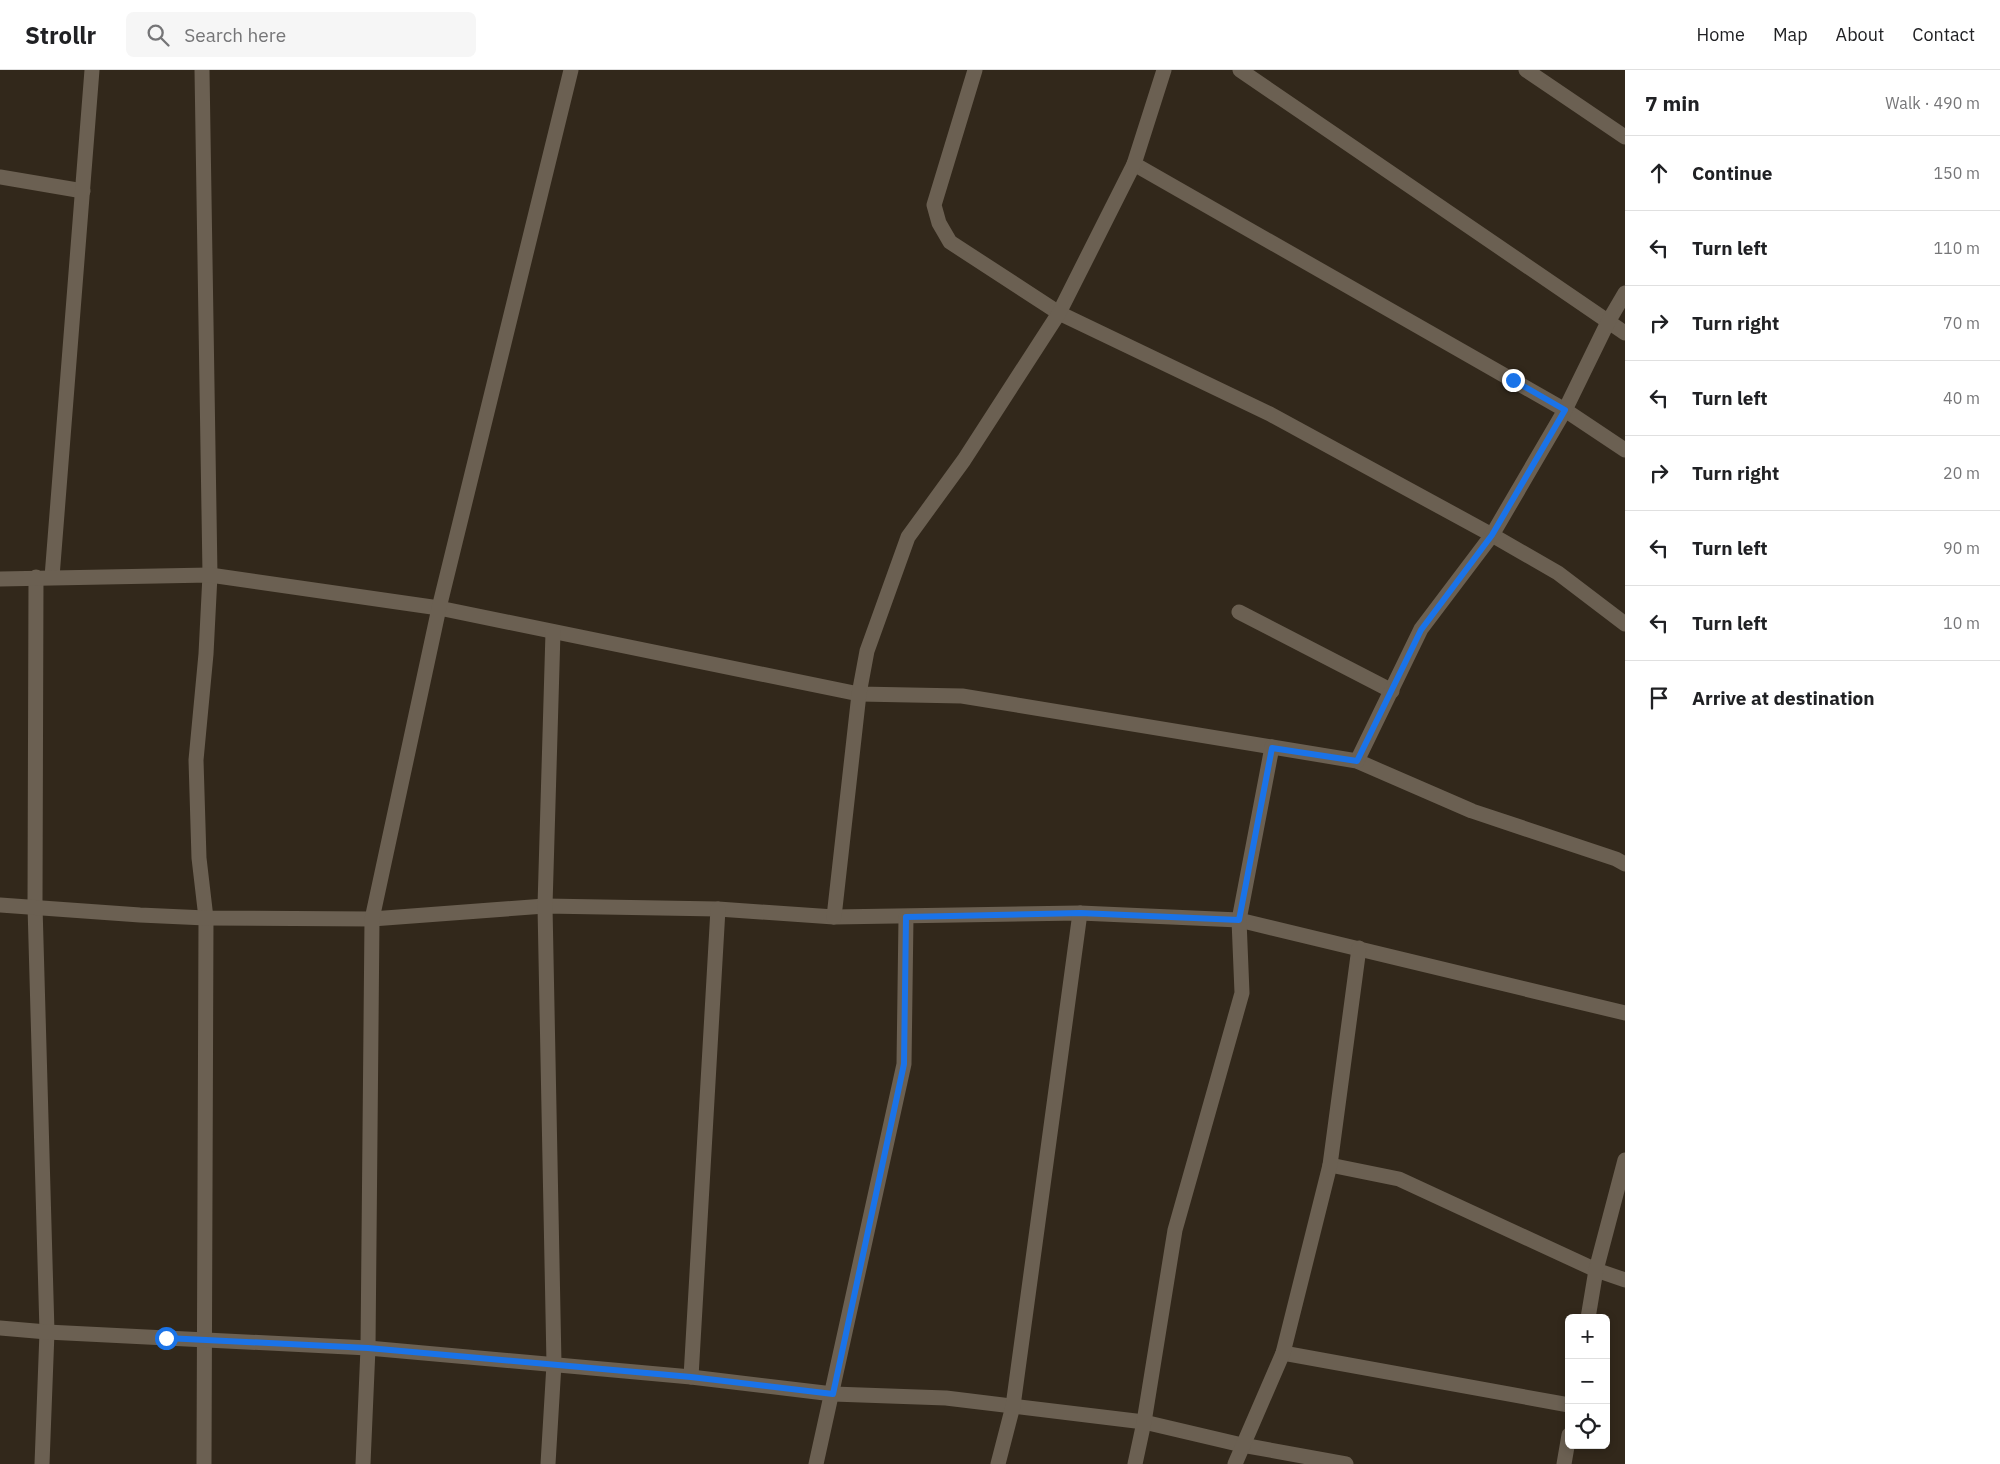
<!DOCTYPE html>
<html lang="en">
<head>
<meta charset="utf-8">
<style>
	body { margin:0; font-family:"IBM Plex Sans",sans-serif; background:#f6f6f6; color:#202124 }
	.controls { position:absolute; right:15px; bottom:15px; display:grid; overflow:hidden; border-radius:8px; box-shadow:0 2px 8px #0003 }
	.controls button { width:45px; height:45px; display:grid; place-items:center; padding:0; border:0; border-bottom:1px solid #e0e0e0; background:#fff; color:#202124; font:25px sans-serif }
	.stop { position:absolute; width:15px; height:15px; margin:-11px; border:4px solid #1a73e8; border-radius:50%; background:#fff }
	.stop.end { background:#1a73e8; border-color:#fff; box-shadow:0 1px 5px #0008 }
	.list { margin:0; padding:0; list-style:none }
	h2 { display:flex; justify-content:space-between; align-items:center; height:65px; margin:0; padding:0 20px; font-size:21px }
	h2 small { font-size:16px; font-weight:400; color:#757577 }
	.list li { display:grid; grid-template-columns:32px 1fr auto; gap:15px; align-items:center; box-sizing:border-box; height:75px; padding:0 20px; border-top:1px solid #e0e0e0 }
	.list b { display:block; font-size:19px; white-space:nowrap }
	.list em { font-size:16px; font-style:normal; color:#757577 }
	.icon { flex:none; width:28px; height:28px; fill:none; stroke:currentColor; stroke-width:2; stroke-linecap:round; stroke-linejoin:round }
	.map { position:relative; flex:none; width:1625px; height:1394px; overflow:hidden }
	header { display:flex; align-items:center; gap:30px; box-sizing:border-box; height:70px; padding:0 25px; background:#fff; border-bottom:1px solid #e0e0e0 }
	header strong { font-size:24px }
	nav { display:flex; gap:28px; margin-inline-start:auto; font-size:18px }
	.search { width:350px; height:45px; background:#f6f6f6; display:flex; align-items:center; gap:12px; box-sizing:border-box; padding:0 18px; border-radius:8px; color:#757577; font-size:19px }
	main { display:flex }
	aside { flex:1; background:#fff }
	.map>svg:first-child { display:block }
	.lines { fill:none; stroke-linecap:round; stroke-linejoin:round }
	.street { stroke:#6b6052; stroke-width:15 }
	.route { stroke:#1a73e8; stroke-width:6 }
</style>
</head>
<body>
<header>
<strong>Strollr</strong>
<div class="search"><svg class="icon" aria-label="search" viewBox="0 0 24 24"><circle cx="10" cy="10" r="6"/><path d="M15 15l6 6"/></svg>Search here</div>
<nav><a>Home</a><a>Map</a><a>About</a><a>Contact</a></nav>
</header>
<main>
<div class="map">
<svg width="1625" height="1394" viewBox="0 0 1625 1394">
	<rect width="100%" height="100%" fill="#32281b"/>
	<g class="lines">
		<g class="street">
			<polyline points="202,0 210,505 206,584 196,690 199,788 206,848 204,1394"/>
			<polyline points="975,0 934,135 939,153 950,172 1059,243 1270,344 1492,465 1558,503 1625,554"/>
			<polyline points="1240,0 1625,263"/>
			<polyline points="1526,0 1625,67"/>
			<polyline points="1134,94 1565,340 1625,380"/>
			<polyline points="0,107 83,121"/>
			<polyline points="36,507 35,836 47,1262 42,1394"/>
			<polyline points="52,507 92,0"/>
			<polyline points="0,509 210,505 439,538 859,624 962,626 1357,691 1472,741 1616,789 1625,794"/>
			<polyline points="1239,542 1392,621"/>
			<polyline points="1357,691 1421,559 1492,465 1565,340 1608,252 1625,223"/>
			<polyline points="0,835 140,845 206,848 372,849 545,836 718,839 834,847 1080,843 1239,850 1625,943"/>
			<polyline points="834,847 859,624 867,581 908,467 964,390 1059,243 1134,94 1164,0"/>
			<polyline points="1330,1095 1399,1109 1596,1200 1625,1210"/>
			<polyline points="1588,1248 1596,1200 1625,1090"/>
			<polyline points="0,1258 47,1262 368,1278 691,1307 833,1324 946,1328 1144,1352 1242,1375 1346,1394"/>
			<polyline points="1283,1283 1569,1335"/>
			<polyline points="691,1307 718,839"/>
			<polyline points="363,1394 368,1278 372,849 439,538 571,0"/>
			<polyline points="548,1394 554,1294 545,836 553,562"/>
			<polyline points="816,1394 904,994 906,847"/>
			<polyline points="998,1394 1013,1336 1080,843"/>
			<polyline points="1135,1394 1144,1352 1175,1160 1242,923 1239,850 1272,677"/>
			<polyline points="1235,1394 1283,1283 1330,1095 1359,878"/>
			<polyline points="1564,1394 1569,1365"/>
		</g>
	</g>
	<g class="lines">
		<polyline class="route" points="166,1268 368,1278 691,1307 833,1324 904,994 906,847 1080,843 1239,850 1272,678 1357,691 1421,560 1492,465 1565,340 1513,310"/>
	</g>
</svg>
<div class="controls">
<button>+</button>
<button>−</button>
<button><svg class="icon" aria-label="locate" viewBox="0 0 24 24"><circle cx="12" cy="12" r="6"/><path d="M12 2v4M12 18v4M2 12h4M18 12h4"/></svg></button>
</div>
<div class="stop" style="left:166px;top:1268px"></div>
<div class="stop end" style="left:1513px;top:310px"></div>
</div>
<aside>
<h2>7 min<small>Walk · 490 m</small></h2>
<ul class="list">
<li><svg class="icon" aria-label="ahead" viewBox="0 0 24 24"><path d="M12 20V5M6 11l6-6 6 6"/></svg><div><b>Continue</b></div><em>150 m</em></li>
<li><svg class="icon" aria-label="left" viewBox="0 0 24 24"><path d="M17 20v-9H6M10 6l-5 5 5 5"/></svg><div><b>Turn left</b></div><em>110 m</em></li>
<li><svg class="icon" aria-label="right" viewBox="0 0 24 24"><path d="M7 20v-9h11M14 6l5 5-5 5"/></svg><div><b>Turn right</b></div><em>70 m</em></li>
<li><svg class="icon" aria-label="left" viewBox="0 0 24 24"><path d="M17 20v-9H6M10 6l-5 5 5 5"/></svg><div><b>Turn left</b></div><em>40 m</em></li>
<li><svg class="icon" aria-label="right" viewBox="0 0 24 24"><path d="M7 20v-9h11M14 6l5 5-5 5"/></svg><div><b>Turn right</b></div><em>20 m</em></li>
<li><svg class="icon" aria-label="left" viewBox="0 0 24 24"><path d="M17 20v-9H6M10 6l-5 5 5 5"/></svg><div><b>Turn left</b></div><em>90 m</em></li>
<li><svg class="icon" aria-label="left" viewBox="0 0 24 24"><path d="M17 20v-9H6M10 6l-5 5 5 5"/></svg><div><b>Turn left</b></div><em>10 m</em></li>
<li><svg class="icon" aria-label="arrive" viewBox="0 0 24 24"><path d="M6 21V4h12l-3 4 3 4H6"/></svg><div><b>Arrive at destination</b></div></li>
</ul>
</aside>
</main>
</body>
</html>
